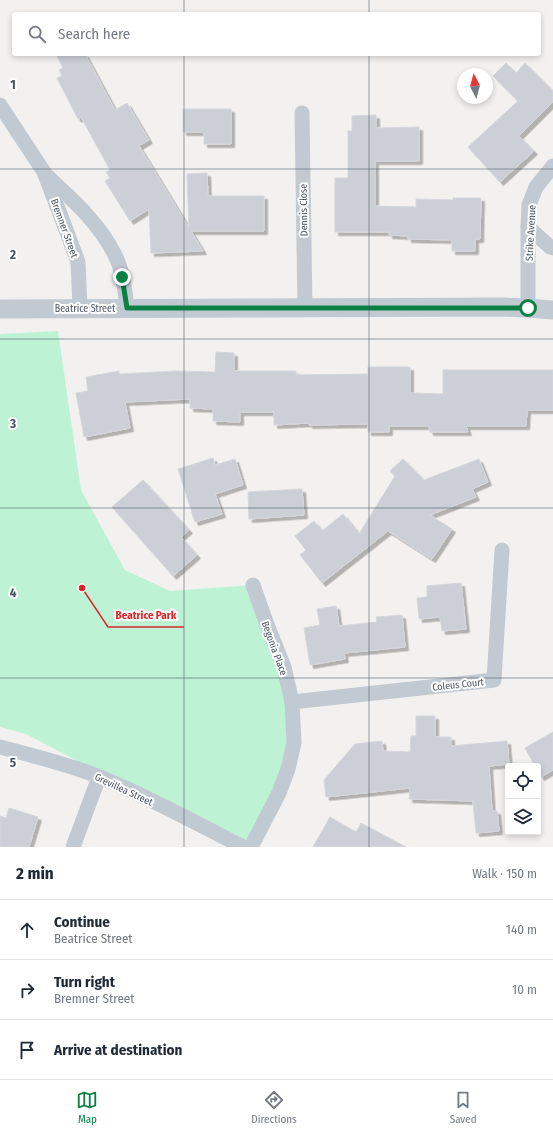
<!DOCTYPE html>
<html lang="en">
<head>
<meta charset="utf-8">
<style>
	body { margin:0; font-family:"Fira Sans Condensed",sans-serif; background:#f6f6f7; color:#1f2937 }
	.controls { position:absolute; right:12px; bottom:12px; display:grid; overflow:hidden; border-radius:4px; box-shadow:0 2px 6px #0003 }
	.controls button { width:36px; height:36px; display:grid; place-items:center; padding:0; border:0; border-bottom:1px solid #e0e1e3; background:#fff; color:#1f2937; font:20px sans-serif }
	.compass { position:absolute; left:457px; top:68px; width:36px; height:36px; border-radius:50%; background:#fff; box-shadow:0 2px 6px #0003; rotate:354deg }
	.stop { position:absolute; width:12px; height:12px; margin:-9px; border:3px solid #0b8043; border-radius:50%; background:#fff }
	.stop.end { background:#0b8043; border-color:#fff; box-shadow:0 1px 4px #0008 }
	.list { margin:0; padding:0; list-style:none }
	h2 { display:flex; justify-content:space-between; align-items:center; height:52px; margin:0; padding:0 16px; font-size:17px }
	h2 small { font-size:13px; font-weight:400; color:#747a83 }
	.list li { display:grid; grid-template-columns:26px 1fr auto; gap:12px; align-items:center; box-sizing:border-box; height:60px; padding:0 16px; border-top:1px solid #e0e1e3 }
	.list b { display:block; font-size:15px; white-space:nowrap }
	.list p { margin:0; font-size:13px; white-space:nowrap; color:#747a83 }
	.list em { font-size:13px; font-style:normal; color:#747a83 }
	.icon { flex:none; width:22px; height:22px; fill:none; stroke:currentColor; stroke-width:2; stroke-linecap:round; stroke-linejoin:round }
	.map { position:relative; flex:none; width:553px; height:847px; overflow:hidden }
	.search { position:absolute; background:#fff; box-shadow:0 2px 6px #0003; left:12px; right:12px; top:12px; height:44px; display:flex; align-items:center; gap:10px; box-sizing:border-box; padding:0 14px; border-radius:4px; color:#747a83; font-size:15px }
	.sheet { height:232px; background:#fff }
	nav { display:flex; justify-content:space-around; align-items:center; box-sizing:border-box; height:56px; border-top:1px solid #e0e1e3; background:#fff; font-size:11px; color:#747a83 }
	nav a { display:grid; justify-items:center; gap:2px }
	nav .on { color:#0b8043 }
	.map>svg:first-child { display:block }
	.green { fill:#bdf2d5 }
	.building { fill:#cccfd6; stroke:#d4d6dc; filter:url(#shadow) }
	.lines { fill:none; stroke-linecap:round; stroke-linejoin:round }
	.minor { stroke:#c1cad3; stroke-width:15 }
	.tertiary { stroke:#c1cad3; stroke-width:19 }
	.route { stroke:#0b8043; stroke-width:5 }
	.grid { fill:none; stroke:#47535f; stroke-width:1; stroke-opacity:0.55 }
	.labels { text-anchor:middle; stroke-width:4; stroke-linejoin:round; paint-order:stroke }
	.street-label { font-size:10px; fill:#47535f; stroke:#fff }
	.grid-label { font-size:13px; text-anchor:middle; font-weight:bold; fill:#47535f; stroke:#fff; stroke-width:4; stroke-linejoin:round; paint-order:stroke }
	.leader { fill:none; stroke:#d62828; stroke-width:1.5 }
	.callout-dot { fill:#d62828; stroke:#fff; stroke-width:1.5 }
	.callout-label { font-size:11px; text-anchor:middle; font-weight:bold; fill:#d62828; stroke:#fff; stroke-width:4; stroke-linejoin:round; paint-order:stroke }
</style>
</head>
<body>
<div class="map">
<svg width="553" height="847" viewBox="0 0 553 847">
	<defs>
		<filter id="shadow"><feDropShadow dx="3.5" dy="3.5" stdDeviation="0" flood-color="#0004"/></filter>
	</defs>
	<rect width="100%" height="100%" fill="#f3f1f0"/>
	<polygon class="green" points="58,331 81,490 125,570 170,591 253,585 292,702 288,769 242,847 26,734 0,727 0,334"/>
	<g class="building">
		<polygon points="56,54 85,54 115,110 127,103 149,140 139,146 189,228 187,174 207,173 208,196 264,196 264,231 191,231 203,251 151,253 149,209 130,221 105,181 110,178 106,172 110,170 81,117 78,119 57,78 62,76 59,70 63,68"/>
		<polygon points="506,63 516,73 525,63 553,91 553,102 519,136 534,151 500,182 468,147 518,101 493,76"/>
		<polygon points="183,109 231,109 231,144 204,144 204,132 183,132"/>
		<polygon points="376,115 376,128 419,127 419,161 375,161 375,206 416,207 416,199 453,200 453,198 481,198 480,239 475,239 475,251 452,251 452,240 408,239 408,236 389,235 389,232 335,232 335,178 348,178 348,131 352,131 352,116"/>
		<polygon points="216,352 234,353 234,371 296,371 296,375 368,374 368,367 410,367 410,393 443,394 443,370 553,370 553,410 527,410 526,426 466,426 468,432 430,432 429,426 389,426 389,432 368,432 368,424 309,425 309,423 274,425 274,412 240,412 240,422 213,421 213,409 190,408 190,399 125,402 130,428 84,437 76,393 88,391 86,377 119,371 119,374 178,371 215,372"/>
		<polygon points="213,458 215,465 235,459 243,485 215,494 222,514 195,522 178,469"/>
		<polygon points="403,459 424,480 479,459 488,482 472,489 476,497 430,515 452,529 432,559 388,531 322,583 300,555 306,550 295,536 314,521 322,531 343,514 359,534 395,476 390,471"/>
		<polygon points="143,480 189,530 181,537 197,555 173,576 112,507"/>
		<polygon points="302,489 304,515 249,519 248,492"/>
		<polygon points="461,583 466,629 442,631 440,617 419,619 417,598 427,597 427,586"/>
		<polygon points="336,606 339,626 377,622 376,617 402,615 405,647 344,653 345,659 310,665 304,628 320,625 317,609"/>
		<polygon points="416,716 435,716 435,737 451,737 451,746 507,741 509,764 489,766 492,811 497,811 499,831 476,833 473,801 409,799 410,788 326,797 324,780 355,744 382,741 383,751 410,752 411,736 416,736"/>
		<polygon points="553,732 553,770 541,777 538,771 538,766 535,766 525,748"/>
		<polygon points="9,808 38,817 29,847 0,847 0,816 6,818"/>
		<polygon points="330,817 356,832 361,823 406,847 313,847"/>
	</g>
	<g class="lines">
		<g class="minor">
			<polyline points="0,105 44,172 62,219 78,262 80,308"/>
			<polyline points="302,113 305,308"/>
			<path d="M47,176c26,24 52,47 68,79 8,16 10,35 12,53"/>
			<polyline points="528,227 550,247 553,248"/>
			<polyline points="528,308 528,227 529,205 536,187 553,166"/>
			<polyline points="292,702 494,680 502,550"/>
			<path d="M0,747c33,9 68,17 100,30 49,20 96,46 143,70"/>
			<polyline points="73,847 99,777"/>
			<polyline points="251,847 279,793 288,769 294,743 292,702 284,667 266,622 253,585"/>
		</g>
		<polyline class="tertiary" points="0,309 504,307 528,308 553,310"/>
	</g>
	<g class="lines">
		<polyline class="route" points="122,277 127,308 528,308"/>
	</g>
	<path class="grid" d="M184,0v14M369,0v14M184,54v793M369,54v793M0,169h553M0,339h553M0,508h553M0,678h553"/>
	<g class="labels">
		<g class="street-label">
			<text transform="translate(303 210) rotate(-91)" y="4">Dennis Close</text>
			<text transform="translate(65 228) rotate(70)" y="4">Bremner Street</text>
			<text transform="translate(530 233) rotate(-87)" y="4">Strike Avenue</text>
			<text x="85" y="312">Beatrice Street</text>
			<text transform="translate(275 648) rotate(70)" y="4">Begonia Place</text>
			<text transform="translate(458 684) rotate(-6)" y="4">Coleus Court</text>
			<text transform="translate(124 789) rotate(25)" y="4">Grevillea Street</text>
		</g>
	</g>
	<g class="grid-label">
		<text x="13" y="89">1</text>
		<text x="13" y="259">2</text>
		<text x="13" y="428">3</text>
		<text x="13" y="597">4</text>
		<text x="13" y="767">5</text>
	</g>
	<path class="leader" d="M82 588L108 627H184"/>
	<circle class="callout-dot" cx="82" cy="588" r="4"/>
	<g class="callout-label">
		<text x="146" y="619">Beatrice Park</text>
	</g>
</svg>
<div class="controls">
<button><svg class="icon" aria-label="locate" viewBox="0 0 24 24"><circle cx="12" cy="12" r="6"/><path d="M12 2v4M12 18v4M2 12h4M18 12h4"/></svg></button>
<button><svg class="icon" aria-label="layers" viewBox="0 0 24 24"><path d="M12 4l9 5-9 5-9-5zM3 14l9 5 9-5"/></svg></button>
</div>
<svg class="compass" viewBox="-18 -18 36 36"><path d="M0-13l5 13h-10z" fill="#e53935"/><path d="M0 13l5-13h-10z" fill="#747a83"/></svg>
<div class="stop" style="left:528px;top:308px"></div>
<div class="stop end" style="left:122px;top:277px"></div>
<div class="search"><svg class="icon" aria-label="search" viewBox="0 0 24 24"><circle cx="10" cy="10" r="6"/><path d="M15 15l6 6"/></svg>Search here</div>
</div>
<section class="sheet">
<h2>2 min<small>Walk · 150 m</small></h2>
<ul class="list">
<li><svg class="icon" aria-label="ahead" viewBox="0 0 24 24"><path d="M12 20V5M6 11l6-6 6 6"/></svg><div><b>Continue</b><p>Beatrice Street</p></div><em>140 m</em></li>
<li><svg class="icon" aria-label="right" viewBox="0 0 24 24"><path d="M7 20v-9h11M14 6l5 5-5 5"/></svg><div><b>Turn right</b><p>Bremner Street</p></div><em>10 m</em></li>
<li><svg class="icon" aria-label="arrive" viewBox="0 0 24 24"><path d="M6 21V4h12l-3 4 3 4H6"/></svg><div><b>Arrive at destination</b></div></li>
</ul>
</section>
<nav>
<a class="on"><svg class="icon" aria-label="map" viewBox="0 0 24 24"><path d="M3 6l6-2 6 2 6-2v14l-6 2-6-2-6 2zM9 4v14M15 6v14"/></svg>Map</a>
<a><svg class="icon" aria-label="directions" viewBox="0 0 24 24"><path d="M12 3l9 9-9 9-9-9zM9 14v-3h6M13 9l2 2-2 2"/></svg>Directions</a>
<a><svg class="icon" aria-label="saved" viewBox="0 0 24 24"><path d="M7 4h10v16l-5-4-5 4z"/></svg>Saved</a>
</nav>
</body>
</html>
